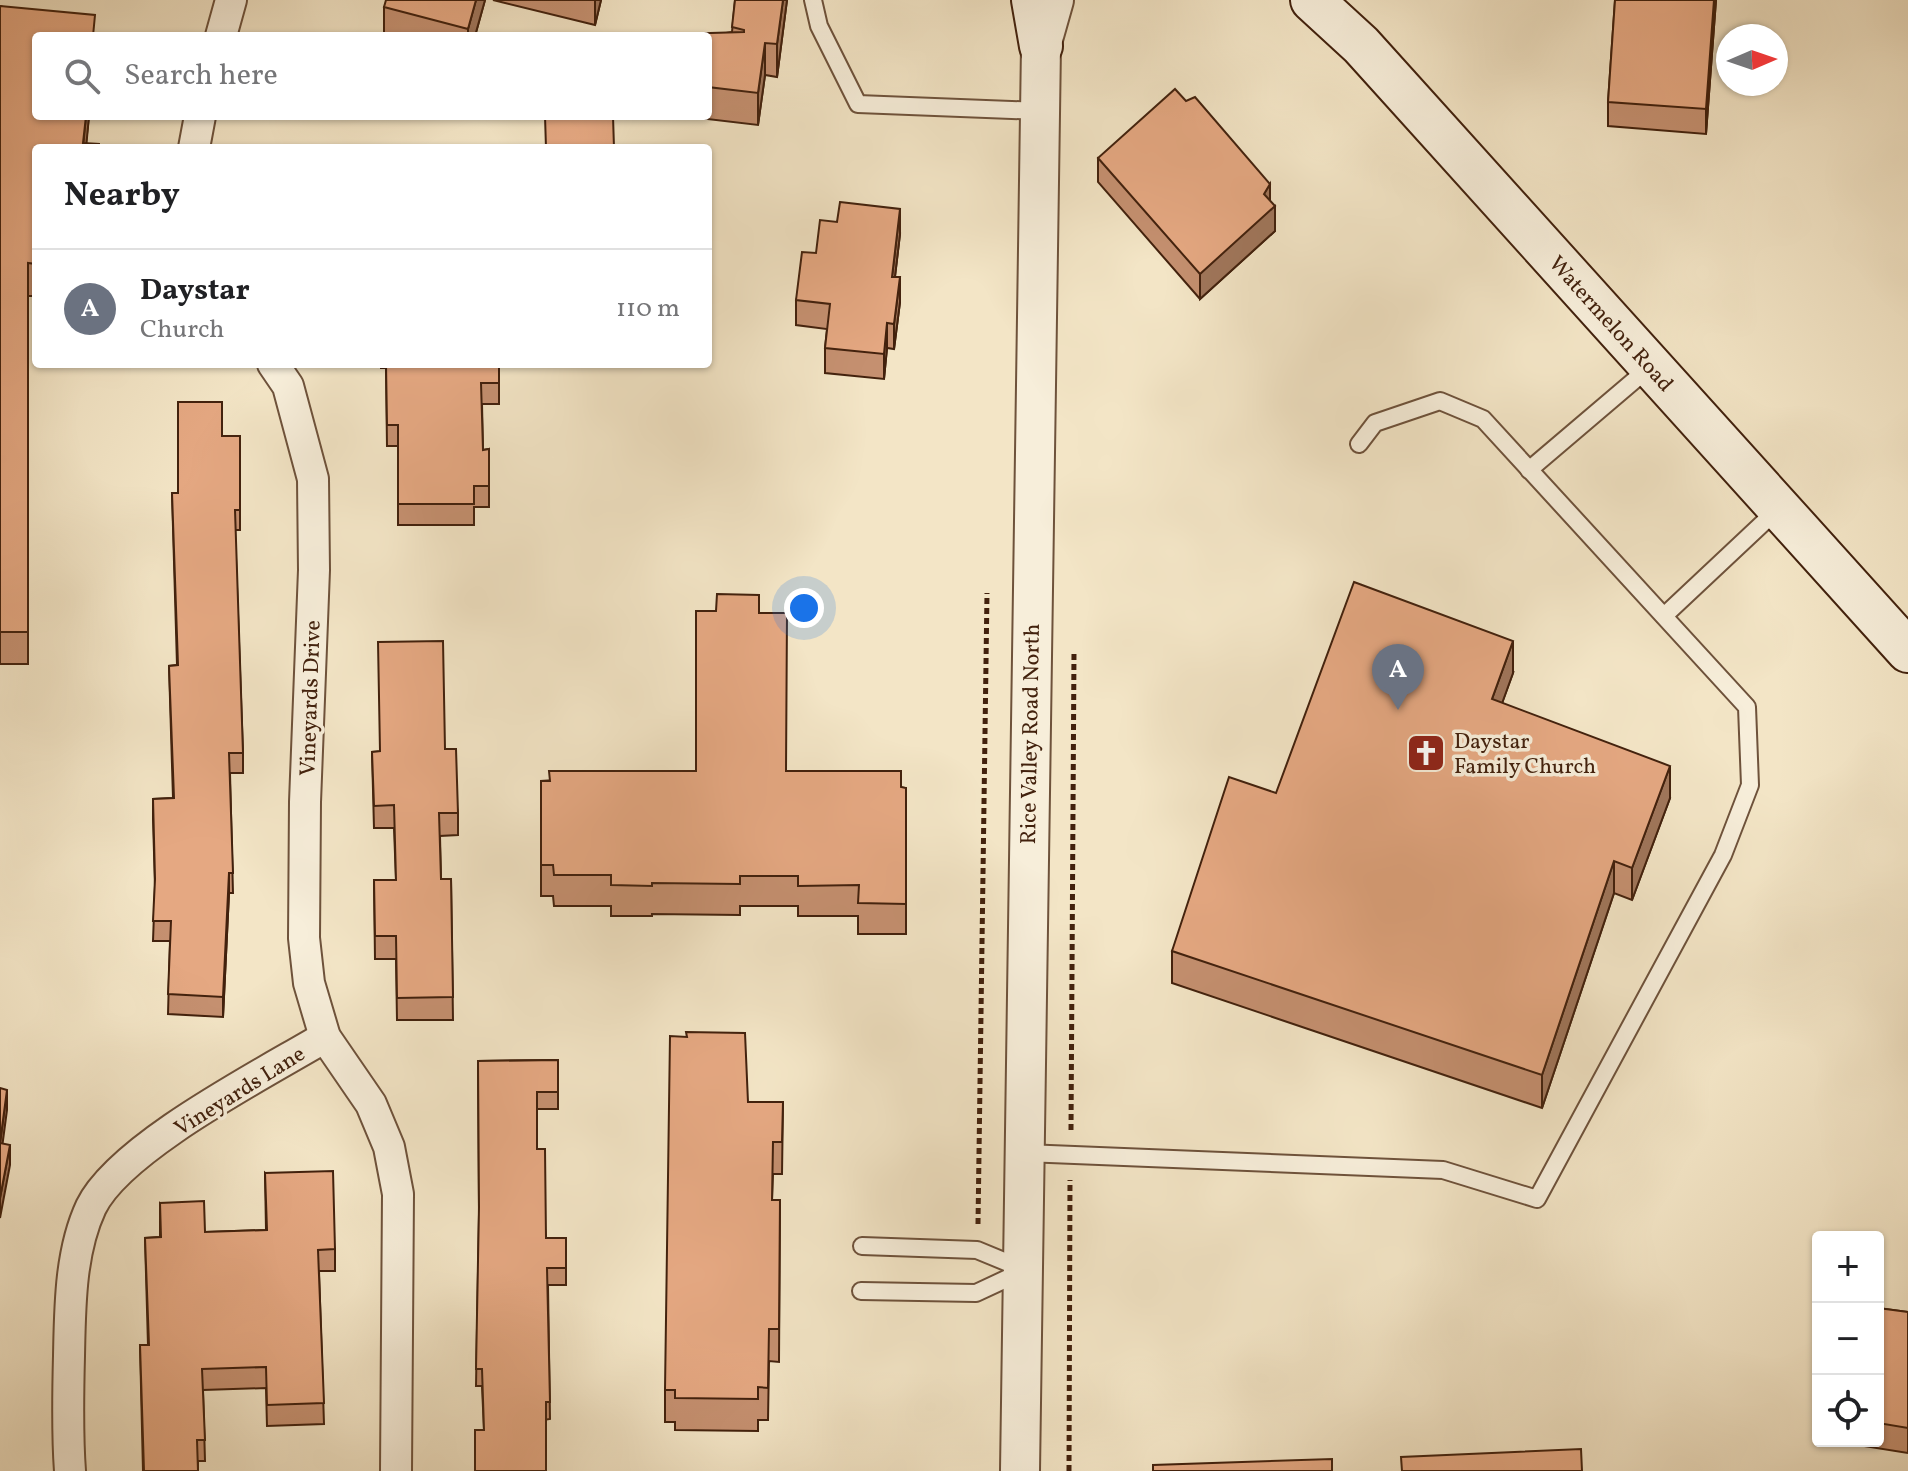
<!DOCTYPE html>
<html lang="en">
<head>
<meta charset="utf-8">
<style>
	body { margin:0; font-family:Vollkorn,serif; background:#f6f6f6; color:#202124 }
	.controls { position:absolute; right:24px; bottom:24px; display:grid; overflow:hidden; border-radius:8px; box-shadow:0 2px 6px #0004 }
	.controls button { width:72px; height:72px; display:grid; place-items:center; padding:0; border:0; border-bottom:2px solid #e0e0e0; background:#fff; color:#202124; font:40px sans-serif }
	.compass { position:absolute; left:1716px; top:24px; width:72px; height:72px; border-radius:50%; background:#fff; box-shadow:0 2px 6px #0004; rotate:88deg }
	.you { position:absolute; left:804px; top:608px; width:28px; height:28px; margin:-20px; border:6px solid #fff; border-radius:50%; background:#1a73e8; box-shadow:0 0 0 12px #1a73e833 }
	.badge { display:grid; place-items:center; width:52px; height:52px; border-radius:50%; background:#8f2418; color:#fff; font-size:26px; font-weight:700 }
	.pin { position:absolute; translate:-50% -66px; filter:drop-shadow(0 2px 4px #0008) }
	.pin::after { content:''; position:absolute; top:42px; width:28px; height:24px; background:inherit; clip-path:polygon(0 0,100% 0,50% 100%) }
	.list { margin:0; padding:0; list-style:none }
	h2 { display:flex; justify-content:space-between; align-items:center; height:104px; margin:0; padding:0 32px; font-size:34px }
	h2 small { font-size:26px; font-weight:400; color:#757577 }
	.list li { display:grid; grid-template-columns:52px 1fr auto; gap:24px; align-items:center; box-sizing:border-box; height:120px; padding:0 32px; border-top:2px solid #e0e0e0 }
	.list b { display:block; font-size:30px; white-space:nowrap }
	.list p { margin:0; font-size:26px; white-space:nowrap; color:#757577 }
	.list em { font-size:26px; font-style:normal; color:#757577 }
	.icon { flex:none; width:44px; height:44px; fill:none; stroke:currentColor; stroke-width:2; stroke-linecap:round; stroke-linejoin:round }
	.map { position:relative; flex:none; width:1908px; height:1471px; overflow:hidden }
	.search { position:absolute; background:#fff; box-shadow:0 2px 6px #0004; left:32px; top:32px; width:680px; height:88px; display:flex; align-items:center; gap:20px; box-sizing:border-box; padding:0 28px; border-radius:8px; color:#757577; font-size:30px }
	.panel { position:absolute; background:#fff; box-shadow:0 2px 6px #0004; left:32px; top:144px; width:680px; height:224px; border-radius:8px }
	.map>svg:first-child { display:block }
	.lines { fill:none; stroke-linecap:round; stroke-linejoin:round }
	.service-casing { stroke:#6e523b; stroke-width:20 }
	.minor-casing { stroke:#6e523b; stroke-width:34 }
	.tertiary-casing { stroke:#6e523b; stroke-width:42 }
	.secondary-casing { stroke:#42210d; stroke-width:46 }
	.path { stroke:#42210d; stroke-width:5; stroke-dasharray:6 4; stroke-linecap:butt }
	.service { stroke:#f7eeda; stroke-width:16 }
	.minor { stroke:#f7eeda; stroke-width:30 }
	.tertiary { stroke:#f7eeda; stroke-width:38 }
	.secondary { stroke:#f7eeda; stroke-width:42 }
	.wall { fill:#c59070; stroke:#42210d; stroke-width:2 }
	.shaded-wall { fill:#a0765b; stroke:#42210d; stroke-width:2 }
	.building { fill:#e5a882; stroke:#42210d; stroke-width:2 }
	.labels { text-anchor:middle; stroke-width:7; stroke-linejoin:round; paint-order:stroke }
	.street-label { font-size:22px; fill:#42210d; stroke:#f7eeda }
	.poi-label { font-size:22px; fill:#42210d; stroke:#f7eeda; text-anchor:start }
</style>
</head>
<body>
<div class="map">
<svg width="1908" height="1471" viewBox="0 0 1908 1471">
	<rect width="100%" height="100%" fill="#f3e5c6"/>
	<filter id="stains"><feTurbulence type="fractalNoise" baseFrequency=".0025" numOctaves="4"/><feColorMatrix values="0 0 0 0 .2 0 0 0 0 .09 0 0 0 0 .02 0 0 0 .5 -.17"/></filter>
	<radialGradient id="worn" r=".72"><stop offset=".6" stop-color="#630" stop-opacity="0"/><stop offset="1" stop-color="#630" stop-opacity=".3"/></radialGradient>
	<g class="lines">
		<g class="service-casing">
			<g id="service">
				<polyline points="813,0 819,26 858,104 1040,111"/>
				<polyline points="1529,470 1650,367"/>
				<polyline points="1664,616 1778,509"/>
				<polyline points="1025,1153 1443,1170 1537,1199 1723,855 1750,785 1747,707 1483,419 1440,401 1375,423 1359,444"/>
				<polyline points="862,1246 977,1250 1023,1269"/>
				<polyline points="861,1291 976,1293 1023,1271"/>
			</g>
		</g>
		<g class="minor-casing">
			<g id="minor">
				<polyline points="221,36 231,0"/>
				<polyline points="194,148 200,116"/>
				<polyline points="273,364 288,386 313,479 314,570 305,802 304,938 309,983 325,1037 371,1104 389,1147 398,1194 396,1471"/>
				<path d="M70,1471c-3,-39 -2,-77 -1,-115 1,-49 1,-104 22,-149 29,-60 174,-134 234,-170"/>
			</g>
		</g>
		<g class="tertiary-casing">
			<polyline id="tertiary" points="1020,1471 1041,46 1054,0"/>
		</g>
		<g class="secondary-casing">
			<g id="secondary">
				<polyline points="1033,0 1041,46"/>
				<polyline points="1312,0 1361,45 1908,651"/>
			</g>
		</g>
		<g class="path">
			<polyline points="1071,1130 1074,652"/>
			<polyline points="978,1224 987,593"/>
			<polyline points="1069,1471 1070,1180"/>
		</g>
		<use href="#service" class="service"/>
		<use href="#minor" class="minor"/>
		<use href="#tertiary" class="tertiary"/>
		<use href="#secondary" class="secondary"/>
	</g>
	<g class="wall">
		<polygon points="485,0 475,36 384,36 384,7"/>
		<polygon points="493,0 601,0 595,25"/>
		<polygon points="735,0 787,0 777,77 765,75 758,125 682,116 708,116 708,36 732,32"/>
		<polygon points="1615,0 1716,0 1706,134 1608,126 1608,102"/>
		<polygon points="0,6 95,36 36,116 89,116 86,143 36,148 36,296 28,296 28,664 0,664"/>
		<polygon points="1098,158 1270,201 1275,231 1200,299 1098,182"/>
		<polygon points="900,234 895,277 900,302 894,349 887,348 884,379 825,373 825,348 827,329 796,325 796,300 816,253"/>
		<polygon points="381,364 499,364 499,404 482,404 483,450 489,449 489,507 474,507 474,525 398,525 398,446 387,446 386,368 381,368"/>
		<polygon points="222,436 240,436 240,530 235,530 243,753 243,773 230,773 233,893 229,893 223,1017 168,1014 170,941 153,941 155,886 153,819 153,799 173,798 169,666 177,665 172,493 178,493"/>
		<polygon points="1513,673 1502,703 1670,798 1632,900 1614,893 1542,1108 1172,983 1172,951 1276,793"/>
		<polygon points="445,749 458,813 458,835 440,836 441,879 451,879 453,1020 397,1020 396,959 375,959 374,880 396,880 394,828 374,828 372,752"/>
		<polygon points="696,771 787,771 906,788 906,934 858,934 858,916 798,916 798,906 740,906 740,915 652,914 652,916 611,916 611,906 554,906 553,896 541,896 541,781"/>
		<polygon points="558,1060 558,1109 537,1109 537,1149 546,1238 566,1238 566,1285 548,1285 550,1419 484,1430 482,1386 476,1386 479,1214 478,1061"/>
		<polygon points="748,1102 783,1102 782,1174 773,1174 772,1200 780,1200 779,1362 769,1361 768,1420 758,1420 758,1431 675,1430 675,1422 665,1422 665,1390"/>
		<polygon points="265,1173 335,1249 335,1271 319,1271 324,1424 267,1426 266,1388 203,1390 205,1461 198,1461 198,1471 143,1471 140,1345 148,1345 145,1238 160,1237 160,1203 205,1232 266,1230"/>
		<polygon points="1878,1308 1908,1312 1908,1453 1851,1444 1851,1441 1878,1441"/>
	</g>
	<g class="shaded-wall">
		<polygon points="476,0 485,0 475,36 468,36 468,29"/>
		<polygon points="595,0 601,0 595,25"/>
		<polygon points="783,0 787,0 777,77 777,44"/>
		<polygon points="1714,0 1716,0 1706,134 1706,109"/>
		<polygon points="765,43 765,75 758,125 758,93"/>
		<polygon points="86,116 89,116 86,148 83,148"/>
		<polygon points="1270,184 1270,209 1275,206 1275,231 1200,299 1200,274 1264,194"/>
		<polygon points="900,209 900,234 892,301 892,277"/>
		<polygon points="900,277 900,302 894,349 894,324"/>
		<polygon points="887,323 887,348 884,379 884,354"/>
		<polygon points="1513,641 1513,673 1492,731 1492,699"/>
		<polygon points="1670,766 1670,798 1632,900 1632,868"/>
		<polygon points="1614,861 1614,893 1542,1108 1542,1075"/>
		<polygon points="229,873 229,893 223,1017 223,997"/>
		<polygon points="7,1090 7,1110 0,1163 0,1143"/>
		<polygon points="10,1145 10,1165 0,1218 0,1198"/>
	</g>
	<g class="building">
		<polygon points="386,0 476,0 468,29 384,7"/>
		<polygon points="735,0 783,0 777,44 765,43 758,93 708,87 708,36 677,36 677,34 744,32 744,30 732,27"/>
		<polygon points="1615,0 1714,0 1706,109 1608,102"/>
		<polygon points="0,6 95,15 93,36 36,36 36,116 86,116 83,143 99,144 99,148 36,148 36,264 28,263 28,632 0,632"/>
		<polygon points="1175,89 1186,101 1195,97 1270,184 1264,194 1275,206 1200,274 1098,158"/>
		<polygon points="545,116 613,116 614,148 546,148"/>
		<polygon points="840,202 900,209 892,277 900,277 894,324 887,323 884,354 825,348 830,304 796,300 802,252 816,253 820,220 837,222"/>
		<polygon points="386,364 499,364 499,383 481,383 483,450 489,449 489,486 474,486 474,504 398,504 398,425 387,425"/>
		<polygon points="178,402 222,402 222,436 240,436 240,510 235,510 243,753 229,753 233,873 229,873 223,997 168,994 171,921 153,921 155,879 153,799 174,798 169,666 178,665 172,493 178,493"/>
		<polygon points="1354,582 1513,641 1492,699 1670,766 1632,868 1614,861 1542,1075 1172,951 1229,777 1276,793"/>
		<polygon points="717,594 759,595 759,613 787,613 786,771 901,771 901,787 906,788 906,904 858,903 859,885 798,886 798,876 740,876 740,884 652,883 652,886 611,885 611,875 554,875 553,865 541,865 541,781 550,781 549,771 696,771 696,611 716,611"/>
		<polygon points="443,641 445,749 456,749 458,813 439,813 441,879 451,879 453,997 397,998 396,936 375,936 374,880 396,880 394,805 374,806 372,752 380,751 378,642"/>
		<polygon points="686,1032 745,1033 748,1102 783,1102 782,1142 773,1142 772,1200 780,1200 779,1329 769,1329 768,1388 758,1387 758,1399 675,1398 675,1390 665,1390 670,1036 687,1037"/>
		<polygon points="558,1060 558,1092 537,1092 537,1149 545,1149 546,1238 566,1238 566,1268 547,1268 550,1402 546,1402 546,1471 475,1471 475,1430 484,1430 482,1369 476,1369 479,1207 478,1061"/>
		<polygon points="0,1088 7,1090 0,1143"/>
		<polygon points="0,1143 10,1145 0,1198"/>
		<polygon points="333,1171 335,1249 318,1250 324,1403 267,1405 266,1367 202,1369 205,1440 197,1440 198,1471 144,1471 140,1345 149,1345 145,1238 161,1237 160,1203 204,1201 205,1232 267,1230 265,1173"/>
		<polygon points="1878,1308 1908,1312 1908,1428 1878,1423"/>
		<polygon points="1581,1449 1582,1471 1402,1471 1401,1457"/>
		<polygon points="1332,1459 1332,1471 1153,1471 1153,1465"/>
	</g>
	<defs>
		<g id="church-square" transform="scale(2)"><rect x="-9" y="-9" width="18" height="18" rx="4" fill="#8f2418" stroke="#f7eeda"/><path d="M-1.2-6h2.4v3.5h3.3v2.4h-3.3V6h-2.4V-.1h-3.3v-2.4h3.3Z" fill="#fff"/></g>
	</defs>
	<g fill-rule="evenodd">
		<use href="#church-square" x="1426" y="753"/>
	</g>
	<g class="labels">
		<g class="street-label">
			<text transform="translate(1612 323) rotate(48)" y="8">Watermelon Road</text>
			<text transform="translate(309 698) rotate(-88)" y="8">Vineyards Drive</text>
			<text transform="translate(1029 734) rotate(-89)" y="8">Rice Valley Road North</text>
			<text transform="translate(239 1090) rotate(-32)" y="8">Vineyards Lane</text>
		</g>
		<g class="poi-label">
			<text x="1454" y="748">Daystar<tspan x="1454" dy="25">Family Church</tspan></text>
		</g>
	</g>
	<rect width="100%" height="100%" filter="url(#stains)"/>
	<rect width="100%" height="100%" fill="url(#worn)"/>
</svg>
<div class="controls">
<button>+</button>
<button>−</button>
<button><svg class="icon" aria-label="locate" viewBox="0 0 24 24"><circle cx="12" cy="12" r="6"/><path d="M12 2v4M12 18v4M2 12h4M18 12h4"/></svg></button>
</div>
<svg class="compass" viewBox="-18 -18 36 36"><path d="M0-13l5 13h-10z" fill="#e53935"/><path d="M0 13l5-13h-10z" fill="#757577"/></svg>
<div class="you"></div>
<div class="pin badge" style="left:1398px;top:710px;background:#6b7280">A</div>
<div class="search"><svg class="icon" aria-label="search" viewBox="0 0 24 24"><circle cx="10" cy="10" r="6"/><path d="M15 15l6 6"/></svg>Search here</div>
<section class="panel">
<h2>Nearby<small></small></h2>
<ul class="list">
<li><span class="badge" style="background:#6b7280">A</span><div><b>Daystar</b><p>Church</p></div><em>110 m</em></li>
</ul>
</section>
</div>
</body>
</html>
